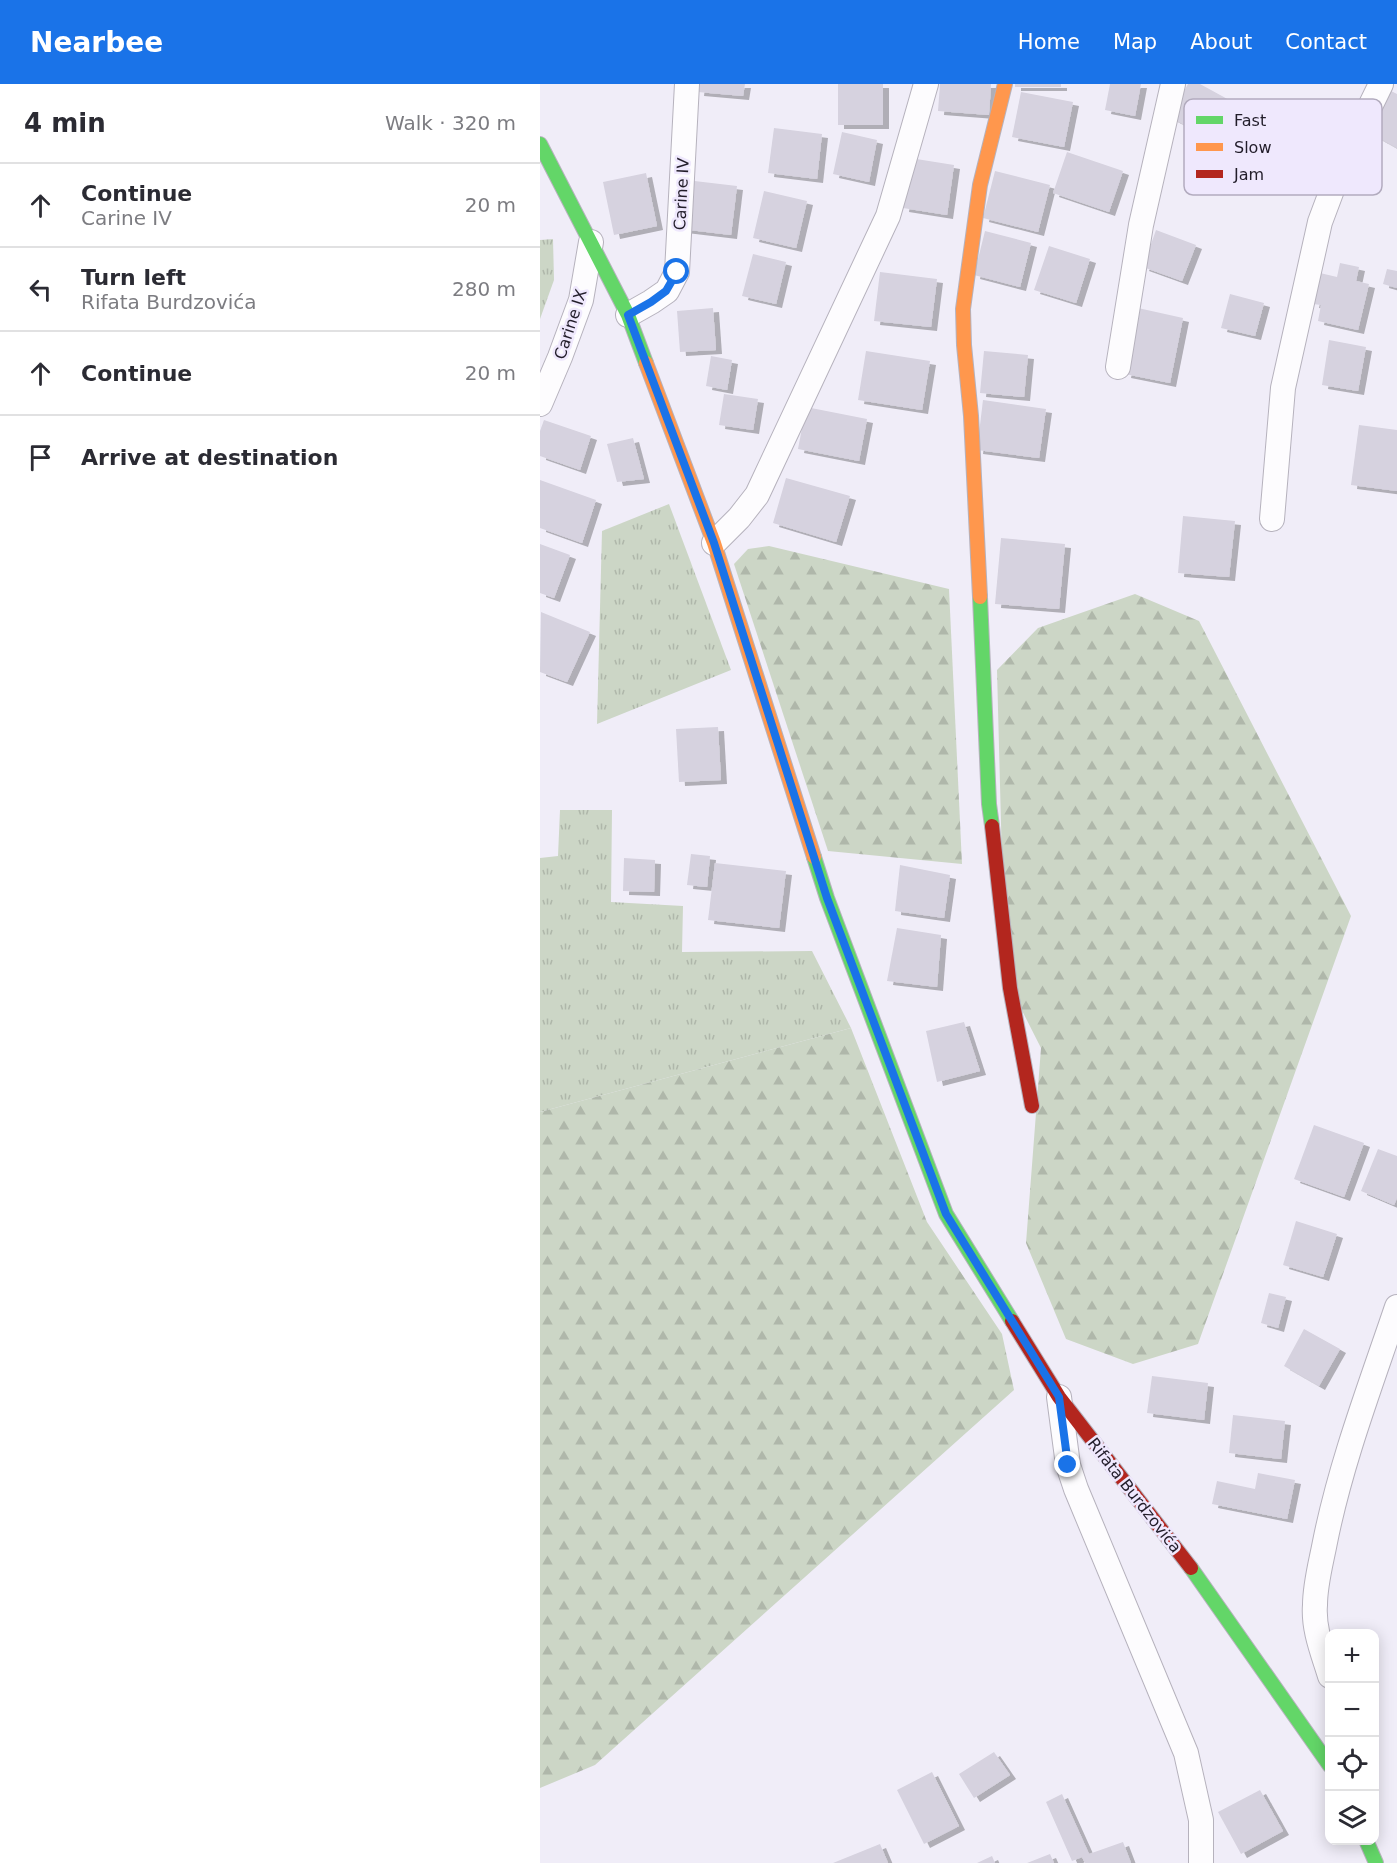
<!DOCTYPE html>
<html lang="en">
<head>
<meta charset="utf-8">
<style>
	body { margin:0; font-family:"DejaVu Sans",sans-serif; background:#f2f2f3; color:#2b2b33 }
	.controls { position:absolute; right:18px; bottom:18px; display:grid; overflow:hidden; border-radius:12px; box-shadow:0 3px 15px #0003 }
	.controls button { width:54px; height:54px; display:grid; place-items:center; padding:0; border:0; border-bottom:2px solid #e1e1e2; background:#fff; color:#2b2b33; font:30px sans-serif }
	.stop { position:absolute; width:18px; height:18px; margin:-14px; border:4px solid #1a73e8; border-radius:50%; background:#fff }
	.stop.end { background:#1a73e8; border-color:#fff; box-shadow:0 2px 6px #0008 }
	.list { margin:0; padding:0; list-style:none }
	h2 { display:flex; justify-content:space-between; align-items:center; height:78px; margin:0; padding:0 24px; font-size:26px }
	h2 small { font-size:20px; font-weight:400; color:#7c7c81 }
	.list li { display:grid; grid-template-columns:39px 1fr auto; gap:18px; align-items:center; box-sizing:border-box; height:84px; padding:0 24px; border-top:2px solid #e1e1e2 }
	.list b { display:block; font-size:22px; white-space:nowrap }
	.list p { margin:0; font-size:20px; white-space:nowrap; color:#7c7c81 }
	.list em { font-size:20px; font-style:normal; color:#7c7c81 }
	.icon { flex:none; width:33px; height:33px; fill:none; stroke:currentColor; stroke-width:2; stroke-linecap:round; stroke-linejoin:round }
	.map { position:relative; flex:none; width:857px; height:1779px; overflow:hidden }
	header { display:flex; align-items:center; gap:36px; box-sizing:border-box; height:84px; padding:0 30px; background:#1a73e8; color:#fff }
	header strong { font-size:28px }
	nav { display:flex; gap:33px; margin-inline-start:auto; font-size:21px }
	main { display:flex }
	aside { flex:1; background:#fff }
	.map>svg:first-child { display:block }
	.grass { fill:url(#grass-tufts) }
	.forest { fill:url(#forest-firs) }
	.building { fill:#d6d2df; filter:url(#shadow) }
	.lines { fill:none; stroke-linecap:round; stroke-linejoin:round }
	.street-casing { stroke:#b6b2bd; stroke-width:26 }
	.fast-casing { stroke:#b6b2bd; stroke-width:16 }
	.slow-casing { stroke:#b6b2bd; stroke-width:16 }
	.jam-casing { stroke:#b6b2bd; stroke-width:16 }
	.street { stroke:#fdfcfe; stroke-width:24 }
	.fast { stroke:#63d668; stroke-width:14 }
	.slow { stroke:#ff974d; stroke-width:14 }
	.jam { stroke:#b3261e; stroke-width:14 }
	.route { stroke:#1a73e8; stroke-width:8 }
	.labels { text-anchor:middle; stroke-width:5; stroke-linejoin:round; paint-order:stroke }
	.street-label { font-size:16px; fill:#221d2a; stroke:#efe8fd }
	.key { fill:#efe8fd; stroke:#b2abbe; stroke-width:1.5 }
	.key-label { font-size:16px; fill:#221d2a }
</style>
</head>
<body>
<header>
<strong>Nearbee</strong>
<nav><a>Home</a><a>Map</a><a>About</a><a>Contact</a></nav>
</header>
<main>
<aside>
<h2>4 min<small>Walk · 320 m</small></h2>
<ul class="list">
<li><svg class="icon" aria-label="ahead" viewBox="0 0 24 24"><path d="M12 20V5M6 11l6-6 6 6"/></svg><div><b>Continue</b><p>Carine IV</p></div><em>20 m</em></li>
<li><svg class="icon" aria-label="left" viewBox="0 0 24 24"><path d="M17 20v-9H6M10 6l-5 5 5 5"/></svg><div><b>Turn left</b><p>Rifata Burdzovića</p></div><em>280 m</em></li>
<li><svg class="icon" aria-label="ahead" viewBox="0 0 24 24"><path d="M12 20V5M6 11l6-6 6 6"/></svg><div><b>Continue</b></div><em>20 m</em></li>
<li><svg class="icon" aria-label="arrive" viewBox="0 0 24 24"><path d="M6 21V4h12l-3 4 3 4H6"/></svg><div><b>Arrive at destination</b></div></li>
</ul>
</aside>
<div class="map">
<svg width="857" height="1779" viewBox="0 0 857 1779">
	<defs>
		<pattern id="grass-tufts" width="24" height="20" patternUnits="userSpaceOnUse" patternTransform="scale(1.5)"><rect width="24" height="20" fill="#ccd6c6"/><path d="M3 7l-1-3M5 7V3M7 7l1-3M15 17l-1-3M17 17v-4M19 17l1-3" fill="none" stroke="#afb7aa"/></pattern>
		<pattern id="forest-firs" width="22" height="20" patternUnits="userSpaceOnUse" patternTransform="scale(1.5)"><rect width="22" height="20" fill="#ccd6c6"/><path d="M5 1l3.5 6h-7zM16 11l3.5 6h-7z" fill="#afb7aa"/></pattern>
		<filter id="shadow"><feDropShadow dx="6" dy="4" stdDeviation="0" flood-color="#0004"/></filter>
	</defs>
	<rect width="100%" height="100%" fill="#f0edf8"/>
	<g class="grass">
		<polygon points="13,155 14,196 0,235 0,156"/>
		<polygon points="129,420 191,586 57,640 62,447"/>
		<polygon points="20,726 72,726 71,818 143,822 142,868 272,867 311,944 0,1028 0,774 18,772"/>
	</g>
	<g class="forest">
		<polygon points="229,462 409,505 422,780 288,767 194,480 208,465"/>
		<polygon points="595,510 659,537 811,832 658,1260 593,1280 526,1255 486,1159 501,964 465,893 457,586 498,544"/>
		<polygon points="311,944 387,1138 462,1250 474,1306 55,1681 0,1704 0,1028"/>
	</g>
	<g class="building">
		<polygon points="159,0 205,0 203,12 158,8"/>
		<rect x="298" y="0" width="45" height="41"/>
		<polygon points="400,0 451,0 449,31 398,27"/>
		<rect x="475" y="0" width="46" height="3"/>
		<polygon points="570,0 601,0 595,32 565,26"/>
		<polygon points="648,0 660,0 702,23 681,61 630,33"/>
		<polygon points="851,7 857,10 857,64 828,48"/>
		<polygon points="481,8 533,18 524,63 472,53"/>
		<polygon points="234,44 282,50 277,95 228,89"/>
		<polygon points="302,48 337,56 329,98 293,90"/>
		<polygon points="527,68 583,87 569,128 513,109"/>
		<polygon points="370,74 414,81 407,131 363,124"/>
		<polygon points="455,87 510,101 498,148 443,134"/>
		<polygon points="106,89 117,142 74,151 63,98"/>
		<polygon points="146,96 197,102 191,151 141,145"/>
		<polygon points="224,107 267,117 256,164 213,154"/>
		<polygon points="616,146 656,161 642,197 603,183"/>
		<polygon points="445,147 491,159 480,203 434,191"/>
		<polygon points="509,162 550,175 536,219 494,206"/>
		<polygon points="213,170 246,178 236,220 202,212"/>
		<polygon points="800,179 819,183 816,197 829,200 818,246 778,237 781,221 773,220 780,189 797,193"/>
		<polygon points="847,185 857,187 857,204 843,200"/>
		<polygon points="340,188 397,195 391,243 334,237"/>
		<polygon points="690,210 724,219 715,252 681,244"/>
		<polygon points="173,224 176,266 140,268 137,227"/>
		<polygon points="598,224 643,234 630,299 585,290"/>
		<polygon points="789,256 826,263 818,307 782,301"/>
		<polygon points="326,267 390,277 382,326 318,316"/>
		<polygon points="444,267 488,271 484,313 440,309"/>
		<polygon points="171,272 192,276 187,306 166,302"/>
		<polygon points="184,310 218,315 213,346 179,341"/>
		<polygon points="443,316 506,325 499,374 437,366"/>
		<polygon points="266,323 327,335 319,377 258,365"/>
		<polygon points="4,336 51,352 40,386 0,372 0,347"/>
		<polygon points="819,341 857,346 857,407 811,401"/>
		<polygon points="93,354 104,395 77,398 67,360"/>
		<polygon points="246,394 310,412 296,458 233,439"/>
		<polygon points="0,396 56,416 42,459 0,444"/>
		<polygon points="643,432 695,437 689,493 638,489"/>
		<polygon points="461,454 525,460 519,525 455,520"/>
		<polygon points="0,460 30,471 14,514 0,509"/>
		<polygon points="1,528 50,548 27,598 0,588"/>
		<polygon points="178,643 181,696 139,698 136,645"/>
		<polygon points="151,770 170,772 167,803 147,801"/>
		<polygon points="84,774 115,776 114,808 83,807"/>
		<polygon points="175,779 246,787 239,844 168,836"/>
		<polygon points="360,781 410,791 404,834 355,827"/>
		<polygon points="357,844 401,851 397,903 347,897"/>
		<polygon points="424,938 440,987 397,998 386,947"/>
		<polygon points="774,1041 824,1059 804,1113 754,1095"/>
		<polygon points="838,1065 857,1072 857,1114 854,1121 821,1107"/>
		<polygon points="756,1137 797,1150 783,1193 743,1181"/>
		<polygon points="729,1209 746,1213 738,1244 721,1239"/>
		<polygon points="764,1245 800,1265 779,1302 744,1282"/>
		<polygon points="612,1292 668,1299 664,1336 607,1329"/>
		<polygon points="693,1331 745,1337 741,1375 689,1369"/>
		<polygon points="718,1389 755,1396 747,1435 672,1420 677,1397 715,1405"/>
		<polygon points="454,1668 470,1691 434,1714 419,1690"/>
		<polygon points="392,1688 419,1742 384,1760 357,1706"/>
		<polygon points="720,1706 743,1747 701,1770 678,1728"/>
		<polygon points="522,1710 549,1770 583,1758 591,1779 545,1779 542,1773 532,1777 506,1718"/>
		<polygon points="340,1760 348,1779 293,1779"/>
		<polygon points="510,1770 514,1779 487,1779"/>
		<polygon points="452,1772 455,1779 437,1779"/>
	</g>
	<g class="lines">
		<g class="street-casing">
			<g id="street">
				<polyline points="88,231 111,218 127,207 137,188 147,0"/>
				<polyline points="578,283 601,141 633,0"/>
				<polyline points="0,320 20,273 41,216 51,158"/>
				<polyline points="732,435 743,304 780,138 801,82 841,0"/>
				<polyline points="174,459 199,434 217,411 348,132 386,0"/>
				<polyline points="519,1313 528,1381 536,1405 646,1669 661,1736 661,1779"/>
				<path d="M790,1592c-7,-23 -17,-47 -15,-71 0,-21 6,-42 10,-63 16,-80 46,-158 72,-235"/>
			</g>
		</g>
		<g class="fast-casing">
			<g id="fast">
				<polyline points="0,60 88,231 106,279"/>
				<polyline points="440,513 449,720 452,742"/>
				<polyline points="274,773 287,814 406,1130 472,1237"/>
				<polyline points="651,1484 790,1682"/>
				<polyline points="826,1756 836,1779"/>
			</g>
		</g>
		<g class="slow-casing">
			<g id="slow">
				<polyline points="106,279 174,459 274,773"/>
				<polyline points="440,513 431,332 424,261 423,225 440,101 465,0"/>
			</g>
		</g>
		<g class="jam-casing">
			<g id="jam">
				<polyline points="452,742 470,904 492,1022"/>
				<polyline points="472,1237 519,1313 651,1484"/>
			</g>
		</g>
		<use href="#street" class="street"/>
		<use href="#fast" class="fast"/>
		<use href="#slow" class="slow"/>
		<use href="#jam" class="jam"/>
	</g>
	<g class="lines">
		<polyline class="route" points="137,188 126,207 111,218 88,231 174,459 287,814 406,1130 519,1313 528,1381"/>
	</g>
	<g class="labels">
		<g class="street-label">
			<text transform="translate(141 110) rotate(-87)" y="6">Carine IV</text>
			<text transform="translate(30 240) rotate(-72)" y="6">Carine IX</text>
			<text transform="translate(595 1411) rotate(52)" y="6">Rifata Burdzovića</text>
		</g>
	</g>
	<rect x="644" y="15" width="198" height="96" rx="9" class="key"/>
	<rect x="656" y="32" width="27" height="8" fill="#63d668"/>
	<rect x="656" y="59" width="27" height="8" fill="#ff974d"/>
	<rect x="656" y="86" width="27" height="8" fill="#b3261e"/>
	<g class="key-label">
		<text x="694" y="42">Fast</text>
		<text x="694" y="69">Slow</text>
		<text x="694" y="96">Jam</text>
	</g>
</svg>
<div class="controls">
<button>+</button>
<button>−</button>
<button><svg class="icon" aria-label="locate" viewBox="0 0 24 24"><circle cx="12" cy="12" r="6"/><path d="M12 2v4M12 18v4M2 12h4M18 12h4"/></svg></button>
<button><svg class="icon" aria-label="layers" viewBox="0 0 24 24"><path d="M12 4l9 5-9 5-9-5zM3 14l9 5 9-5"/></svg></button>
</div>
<div class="stop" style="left:137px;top:188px"></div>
<div class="stop end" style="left:528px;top:1381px"></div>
</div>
</main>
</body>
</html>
